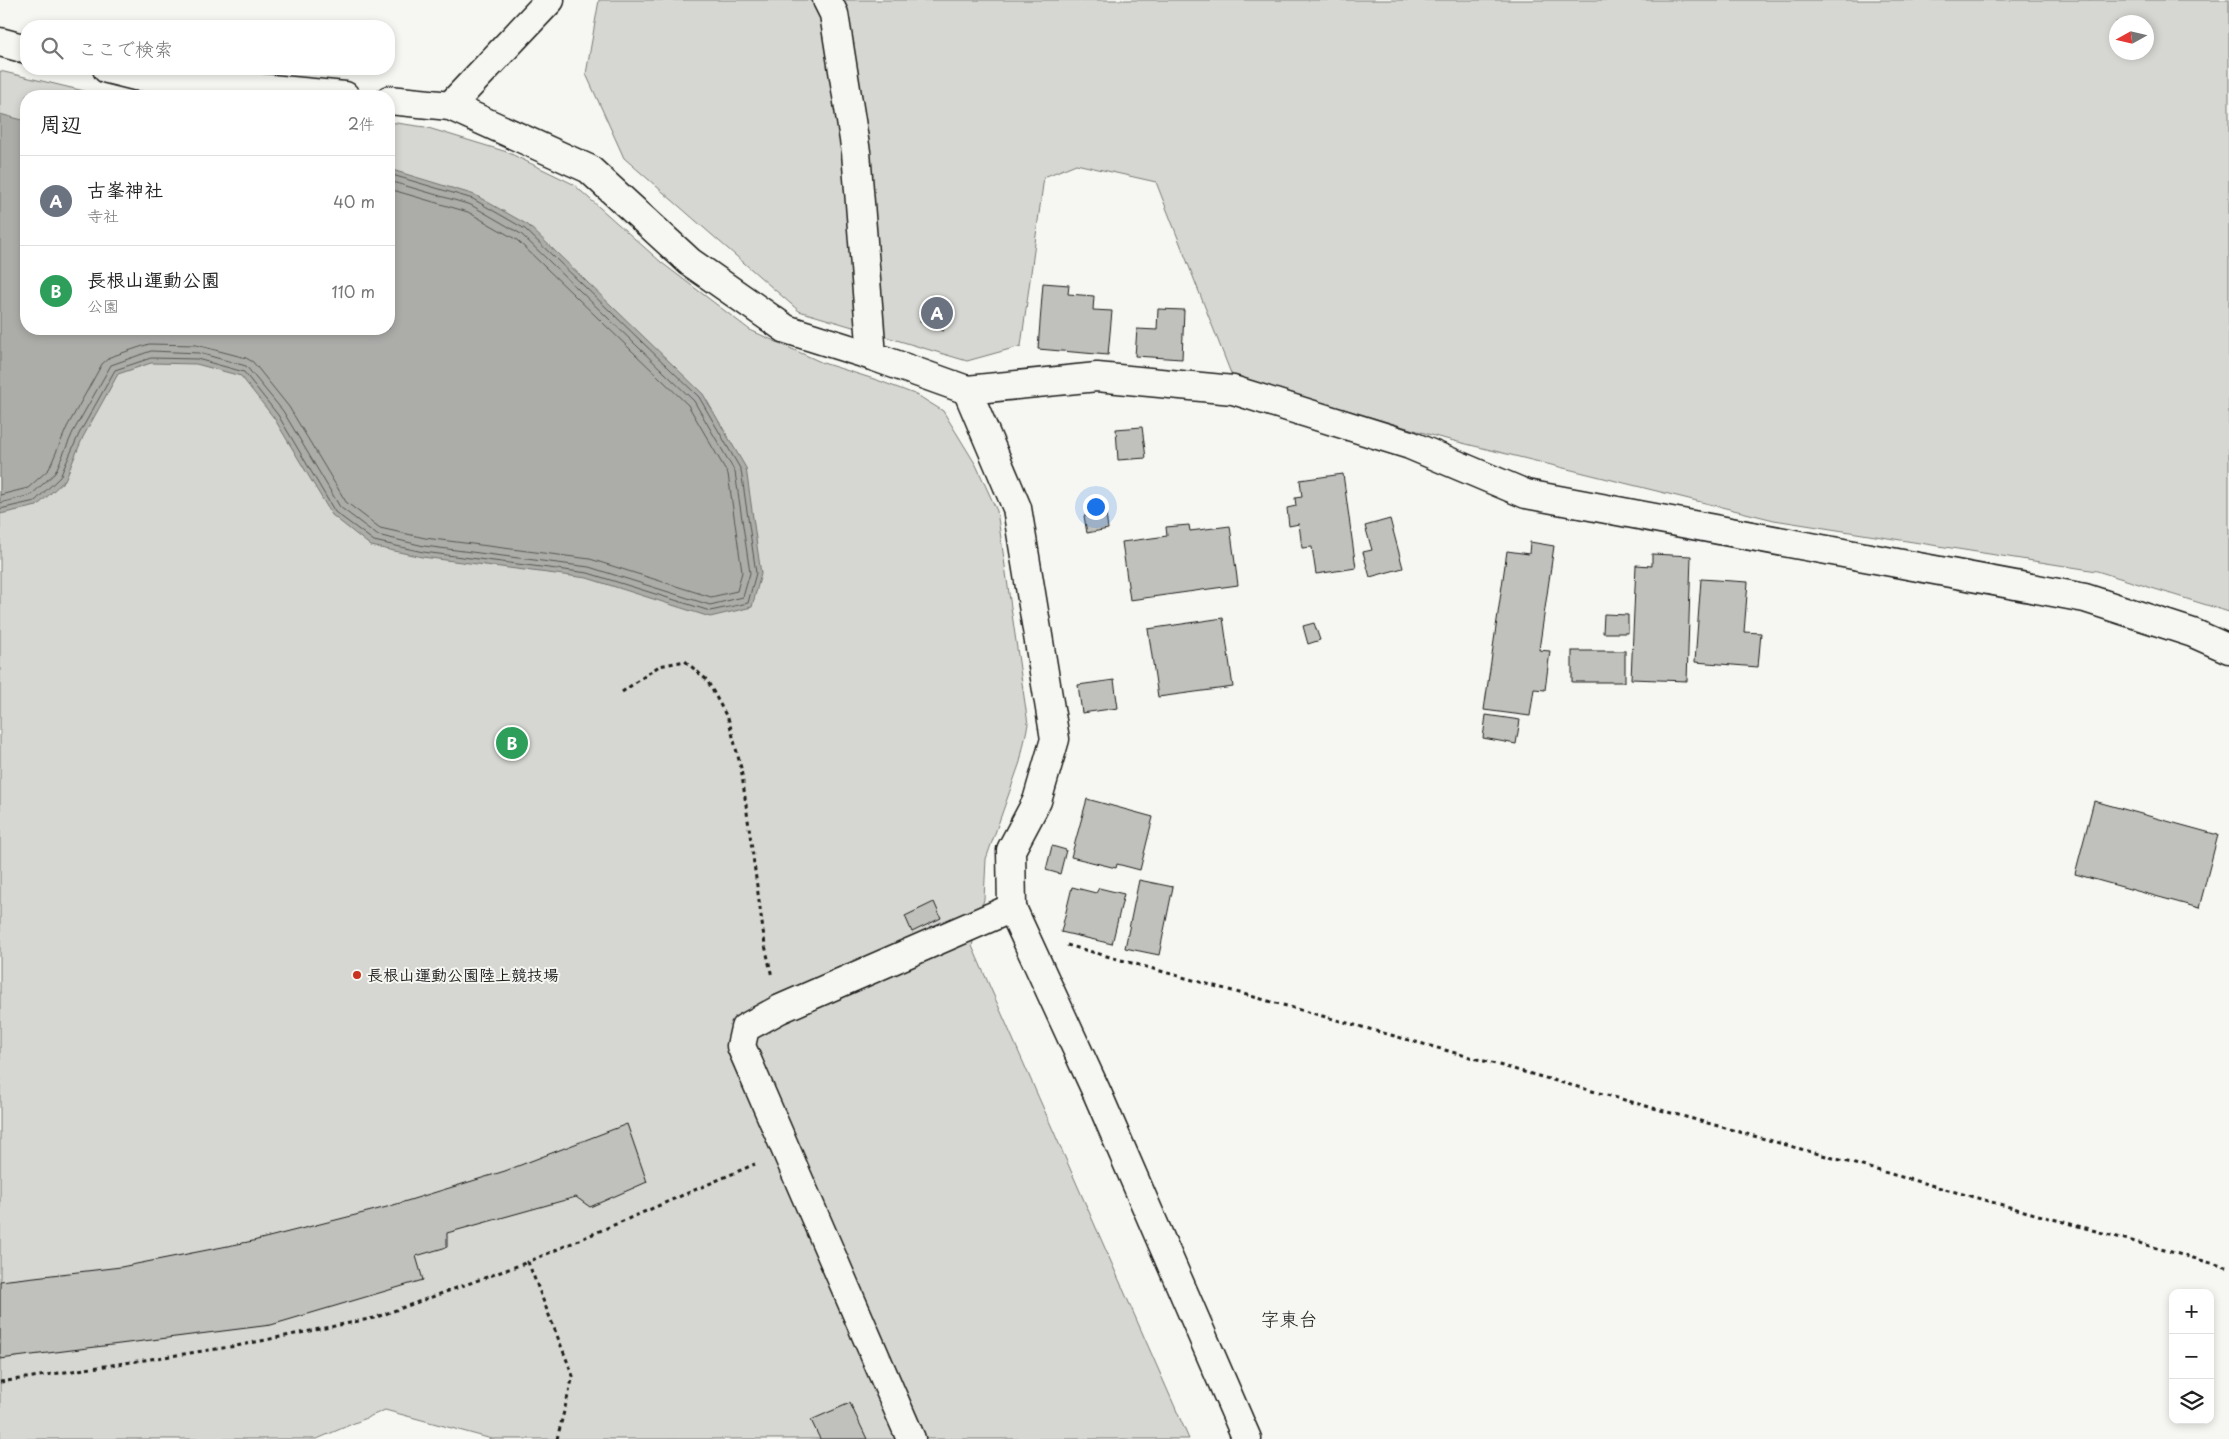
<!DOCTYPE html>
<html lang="ja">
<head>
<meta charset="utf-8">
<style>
	body { margin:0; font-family:"Playpen Sans","Klee One",sans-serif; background:#f2f2f2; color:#222 }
	.controls { position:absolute; right:15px; bottom:15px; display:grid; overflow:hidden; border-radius:10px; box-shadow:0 2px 8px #0003 }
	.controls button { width:45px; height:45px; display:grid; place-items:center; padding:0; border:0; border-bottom:1px solid #e0e0e0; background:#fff; color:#222; font:25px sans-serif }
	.compass { position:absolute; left:2109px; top:15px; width:45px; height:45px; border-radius:50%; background:#fff; box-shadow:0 2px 8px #0003; rotate:262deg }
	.you { position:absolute; left:1095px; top:506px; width:18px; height:18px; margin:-12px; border:4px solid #fff; border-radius:50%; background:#1a73e8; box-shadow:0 0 0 8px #1a73e833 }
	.badge { display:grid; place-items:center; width:32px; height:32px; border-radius:50%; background:#c8321e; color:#fff; font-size:16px; font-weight:700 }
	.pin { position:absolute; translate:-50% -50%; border:2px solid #fff; box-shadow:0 1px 5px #0006 }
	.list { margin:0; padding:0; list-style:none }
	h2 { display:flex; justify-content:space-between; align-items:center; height:65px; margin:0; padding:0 20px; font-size:21px }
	h2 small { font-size:16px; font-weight:400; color:#767676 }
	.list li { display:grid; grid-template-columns:32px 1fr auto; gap:15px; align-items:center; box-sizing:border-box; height:90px; padding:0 20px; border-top:1px solid #e0e0e0 }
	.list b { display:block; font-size:19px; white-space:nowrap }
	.list p { margin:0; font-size:16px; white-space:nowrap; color:#767676 }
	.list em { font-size:16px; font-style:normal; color:#767676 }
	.icon { flex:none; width:28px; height:28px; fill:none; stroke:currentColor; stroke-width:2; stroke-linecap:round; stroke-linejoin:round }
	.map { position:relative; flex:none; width:2229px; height:1439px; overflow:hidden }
	.search { position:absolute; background:#fff; box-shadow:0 2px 8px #0003; left:20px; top:20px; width:375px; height:55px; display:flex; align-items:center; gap:12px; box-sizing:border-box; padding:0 18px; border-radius:20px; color:#767676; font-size:19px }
	.panel { position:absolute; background:#fff; box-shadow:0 2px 8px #0003; left:20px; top:90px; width:375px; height:245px; border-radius:20px }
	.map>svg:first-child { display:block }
	.green { fill:#d6d6d2; stroke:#797977; fill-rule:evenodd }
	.water { fill:#acaca9; stroke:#727271 }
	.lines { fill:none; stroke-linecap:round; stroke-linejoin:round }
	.shore { stroke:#565654; stroke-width:1 }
	.building { fill:#c0c0bd; stroke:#1c1c1c }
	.minor-casing { stroke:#1c1c1c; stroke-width:31 }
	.tertiary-casing { stroke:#1c1c1c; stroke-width:31 }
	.path { stroke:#1c1c1c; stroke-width:3; stroke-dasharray:4 4; stroke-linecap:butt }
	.minor { stroke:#f6f6f2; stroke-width:28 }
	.tertiary { stroke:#f6f6f2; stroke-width:28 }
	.poi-dot { fill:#c8321e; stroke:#f6f6f2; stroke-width:2 }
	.labels { text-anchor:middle; stroke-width:4; stroke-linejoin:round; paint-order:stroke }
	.poi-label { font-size:16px; font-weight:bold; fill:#1c1c1c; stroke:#f6f6f2; text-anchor:start }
	.quarter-label { font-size:19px; fill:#1c1c1c; stroke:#f6f6f2 }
</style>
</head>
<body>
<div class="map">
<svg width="2229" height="1439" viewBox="0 0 2229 1439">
	<rect width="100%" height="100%" fill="#f6f6f2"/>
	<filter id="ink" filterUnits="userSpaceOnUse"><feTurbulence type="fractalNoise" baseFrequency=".02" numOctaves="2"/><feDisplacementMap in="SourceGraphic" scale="10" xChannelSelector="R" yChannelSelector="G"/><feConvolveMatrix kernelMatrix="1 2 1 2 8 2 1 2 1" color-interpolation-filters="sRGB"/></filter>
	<g filter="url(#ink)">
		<g class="green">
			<path d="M599,0h1630v612l-132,-41 -323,-51 -336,-83 -206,-61 -76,-194 -80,-18 -32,13 -23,169 -54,15 -168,-50 -175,-153 -38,-84zM2116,22h30v30h-30z"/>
			<polygon points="0,71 105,96 26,96 26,329 389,329 389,122 425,127 507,152 573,184 662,263 750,330 823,363 877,380 917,395 943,411 976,465 997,511 1028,724 1020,762 986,859 984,899 972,946 1189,1439 492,1439 385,1410 317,1439 0,1439"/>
		</g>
		<polygon class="water" points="0,114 26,121 26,329 389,329 389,169 475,195 528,225 703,394 746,468 761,574 752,607 710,617 587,578 422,557 371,546 332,515 274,418 241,376 196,364 151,363 118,374 83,437 65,480 37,506 0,514"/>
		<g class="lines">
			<g class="shore">
				<polyline points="0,495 28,488 49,469 67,427 102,364 110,357 149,344 196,345 246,358 253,362 289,407 346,502 380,528 425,538 590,559 711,597 737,591 742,572 728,474 688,405 517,240 468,212 389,189"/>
				<polyline points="0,503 31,495 55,473 73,432 111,365 151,351 199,353 246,366 283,411 340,507 377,535 424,546 589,567 710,605 743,597 750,573 735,472 694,401 521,234 471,205 389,181"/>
				<polyline points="0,509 35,501 60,477 79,434 115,370 151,358 197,359 244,372 278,415 335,512 374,541 423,552 588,573 710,611 748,603 756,573 741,470 699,397 525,229 473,199 389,174"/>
			</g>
		</g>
		<g class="building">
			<polygon points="1043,283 1069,285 1068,294 1094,296 1093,310 1112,311 1108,355 1038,349"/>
			<polygon points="931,295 953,304 943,331 920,321"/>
			<polygon points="1158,309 1184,310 1182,359 1135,356 1137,329 1157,330"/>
			<polygon points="1142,427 1146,458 1118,460 1116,429"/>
			<polygon points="1343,474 1356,568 1316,574 1312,547 1302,548 1299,524 1289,526 1287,508 1296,506 1295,498 1302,497 1300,480"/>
			<polygon points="1106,513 1108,529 1087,533 1084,516"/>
			<polygon points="1390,519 1403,568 1370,577 1363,552 1372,550 1365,526"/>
			<polygon points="1189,525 1190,531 1230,526 1238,585 1130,600 1122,542 1167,536 1166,527"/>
			<polygon points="1530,542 1554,546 1539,650 1550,651 1545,690 1534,689 1530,716 1484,710 1507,551 1529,554"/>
			<polygon points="1652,554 1691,556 1687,681 1631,679 1636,565 1652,566"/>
			<polygon points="1701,579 1748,582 1744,632 1761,633 1758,667 1695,662"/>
			<polygon points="1604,614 1628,615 1628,633 1603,633"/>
			<polygon points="1223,618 1233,687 1158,697 1148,629"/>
			<polygon points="1314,623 1320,640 1308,644 1303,626"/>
			<rect x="1572" y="651" width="53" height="31"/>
			<polygon points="1114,680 1118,708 1082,713 1078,685"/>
			<polygon points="1486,715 1520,720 1516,744 1483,738"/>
			<polygon points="1087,799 1153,817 1140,870 1117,864 1116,868 1071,857"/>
			<polygon points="2094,801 2218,835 2199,908 2075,874"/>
			<polygon points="1052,846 1066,850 1060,874 1046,870"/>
			<polygon points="1139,880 1173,887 1159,955 1125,948"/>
			<polygon points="1072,887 1096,893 1099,888 1124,894 1112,944 1061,932"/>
			<polygon points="934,902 941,918 912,932 905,916"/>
			<polygon points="627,1124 647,1182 590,1207 576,1197 447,1233 447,1247 416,1256 423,1280 271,1325 0,1359 0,1281 121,1267 253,1241 387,1207 505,1171"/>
			<polygon points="850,1403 867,1439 820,1439 811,1420"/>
		</g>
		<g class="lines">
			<g class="minor-casing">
				<g id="minor">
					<polyline points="827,0 834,14 856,152 872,356 967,390"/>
					<polyline points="0,42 26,49"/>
					<polyline points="107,69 135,76 345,96"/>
					<polyline points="389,100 450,106 589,169 690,262 786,329 872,356"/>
					<polyline points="450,106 550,0"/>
					<polyline points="911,1439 741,1046 745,1028 780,1009 1012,908"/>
				</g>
			</g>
			<g class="tertiary-casing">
				<polyline id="tertiary" points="1247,1439 1098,1095 1012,908 1011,850 1037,801 1055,739 1017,508 967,390 1097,377 1233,390 1410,445 1526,494 2085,598 2193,633 2229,649"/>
			</g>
			<g class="path">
				<polyline points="622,692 659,666 685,661 707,680 729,721 741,768 765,945 772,977"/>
				<polyline points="1067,945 2229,1268"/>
				<polyline points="0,1382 236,1346 374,1318 528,1262"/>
				<polyline points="557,1439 573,1376 528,1262 755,1164"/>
			</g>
			<use href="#minor" class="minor"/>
			<use href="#tertiary" class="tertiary"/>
		</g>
	</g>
	<circle class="poi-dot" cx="357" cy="975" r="5"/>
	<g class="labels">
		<g class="poi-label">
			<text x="367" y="981">長根山運動公園陸上競技場</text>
		</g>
		<g class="quarter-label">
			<text x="1289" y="1326">字東台</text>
		</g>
	</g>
</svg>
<div class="controls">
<button>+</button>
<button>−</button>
<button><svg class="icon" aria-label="layers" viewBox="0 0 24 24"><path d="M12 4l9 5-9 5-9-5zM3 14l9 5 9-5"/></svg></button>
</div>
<svg class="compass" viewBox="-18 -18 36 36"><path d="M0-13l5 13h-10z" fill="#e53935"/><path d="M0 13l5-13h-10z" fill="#767676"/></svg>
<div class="you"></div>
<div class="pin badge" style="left:937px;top:313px;background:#6b7280">A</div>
<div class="pin badge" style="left:512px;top:743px;background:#2e9e5b">B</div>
<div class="search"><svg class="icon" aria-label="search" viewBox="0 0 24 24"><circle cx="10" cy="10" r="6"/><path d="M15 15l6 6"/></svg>ここで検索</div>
<section class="panel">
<h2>周辺<small>2件</small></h2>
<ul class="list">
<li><span class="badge" style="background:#6b7280">A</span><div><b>古峯神社</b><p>寺社</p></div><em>40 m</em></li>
<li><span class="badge" style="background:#2e9e5b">B</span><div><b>長根山運動公園</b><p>公園</p></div><em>110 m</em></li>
</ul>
</section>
</div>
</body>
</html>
